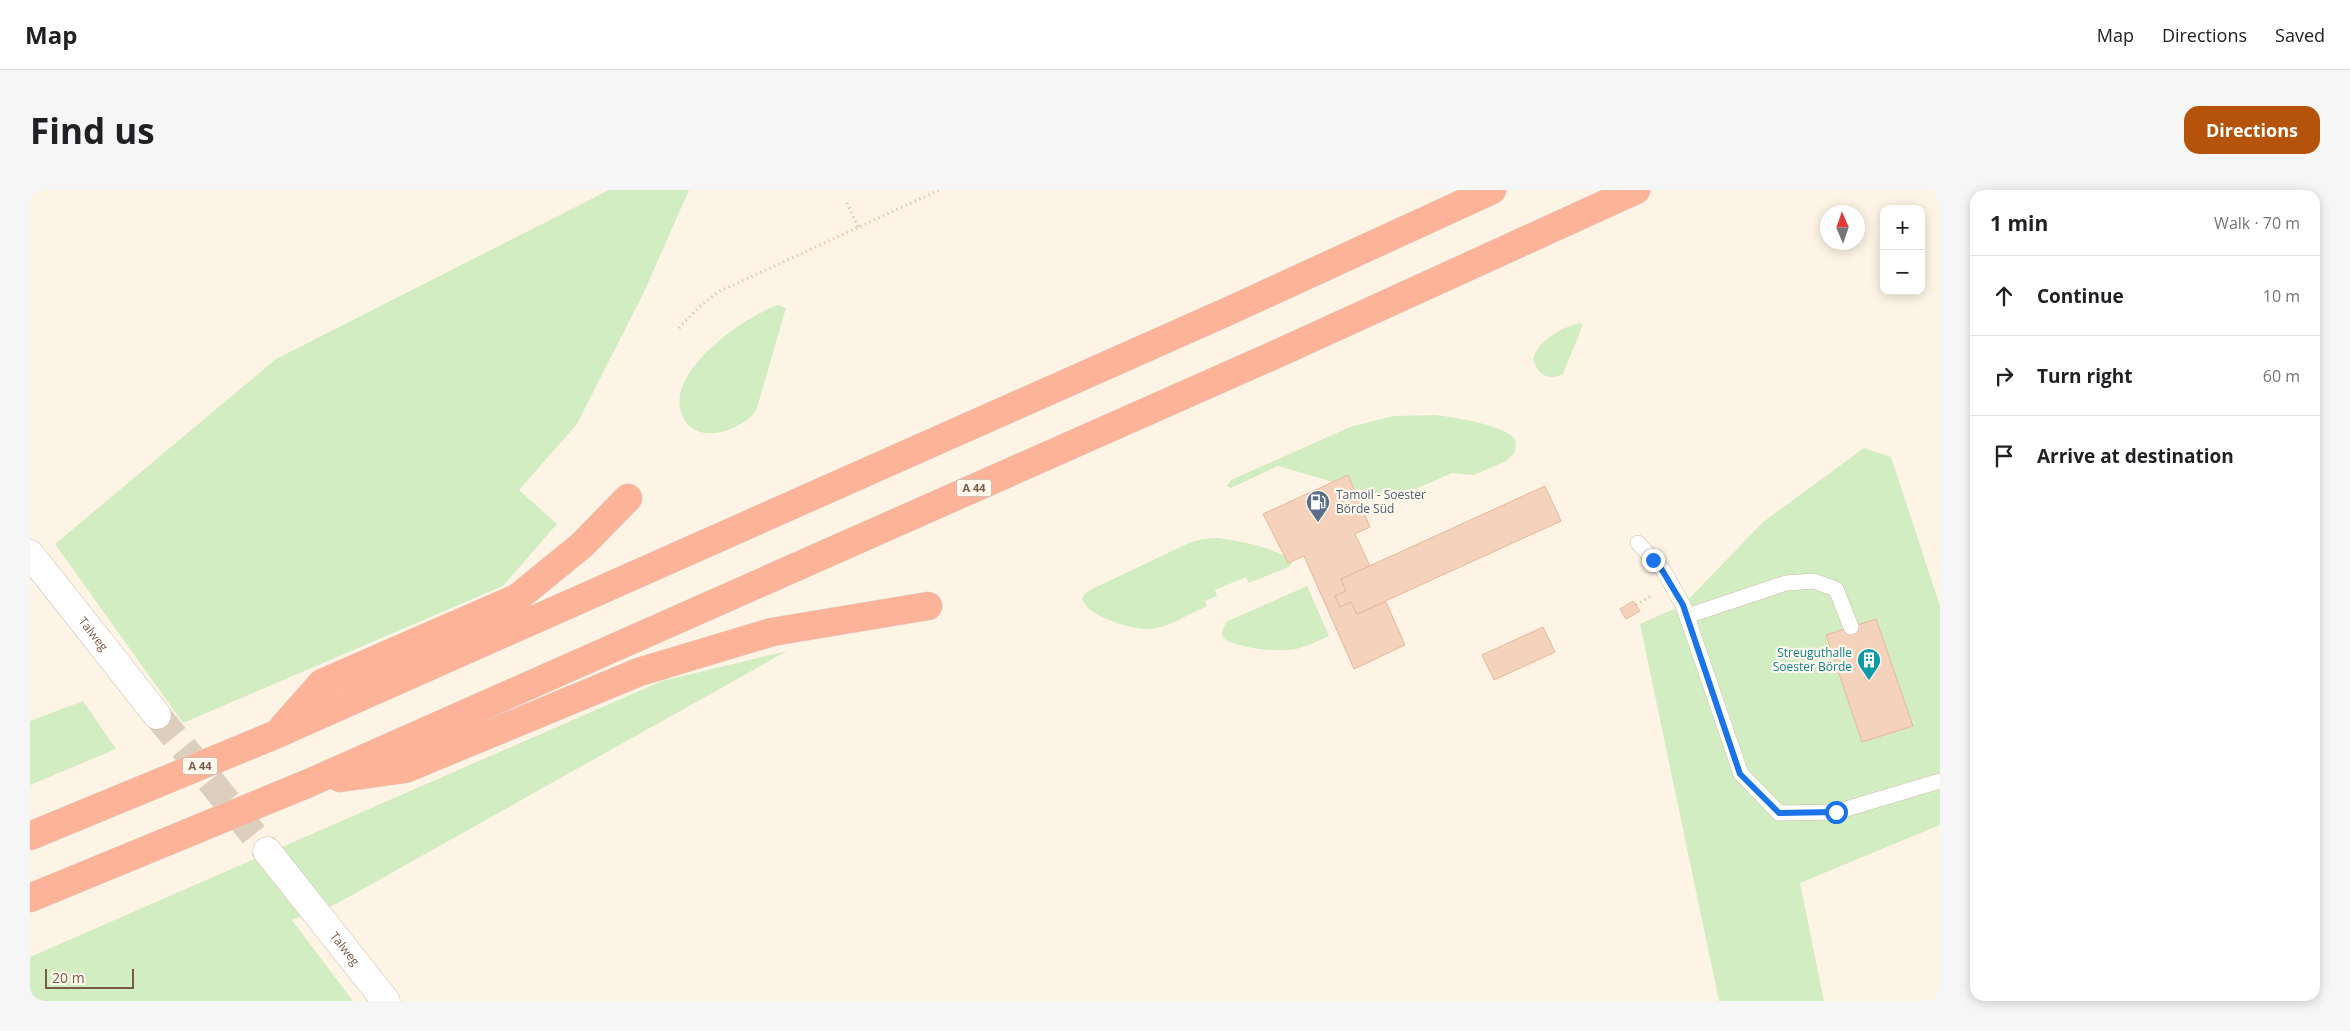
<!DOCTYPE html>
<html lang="en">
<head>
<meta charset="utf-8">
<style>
	body { margin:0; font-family:"Open Sans",sans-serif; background:#f6f6f6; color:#202124 }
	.controls { position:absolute; right:15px; top:15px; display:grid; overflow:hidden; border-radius:10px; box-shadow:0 2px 12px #0003 }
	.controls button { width:45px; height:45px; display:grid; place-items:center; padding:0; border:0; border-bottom:1px solid #e0e0e0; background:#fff; color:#202124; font:25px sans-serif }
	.compass { position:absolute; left:1790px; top:15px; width:45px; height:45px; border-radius:50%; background:#fff; box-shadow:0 2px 12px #0003; rotate:358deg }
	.scale { position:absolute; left:15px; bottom:12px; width:89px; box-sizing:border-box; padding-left:5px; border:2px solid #795a48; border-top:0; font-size:14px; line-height:18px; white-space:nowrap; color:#795a48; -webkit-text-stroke:4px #fff8ed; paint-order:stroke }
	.stop { position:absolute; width:15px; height:15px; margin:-11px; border:4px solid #1a73e8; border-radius:50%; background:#fff }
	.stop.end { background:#1a73e8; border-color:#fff; box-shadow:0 1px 5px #0008 }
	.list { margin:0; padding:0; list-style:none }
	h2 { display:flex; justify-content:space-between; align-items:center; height:65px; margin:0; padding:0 20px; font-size:21px }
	h2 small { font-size:16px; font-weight:400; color:#757577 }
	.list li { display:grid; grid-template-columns:32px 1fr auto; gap:15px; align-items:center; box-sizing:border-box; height:80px; padding:0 20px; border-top:1px solid #e0e0e0 }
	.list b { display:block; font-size:19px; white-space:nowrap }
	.list em { font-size:16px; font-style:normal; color:#757577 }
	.icon { flex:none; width:28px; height:28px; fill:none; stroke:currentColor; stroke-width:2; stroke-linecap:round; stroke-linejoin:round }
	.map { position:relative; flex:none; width:1910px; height:811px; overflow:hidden; border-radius:15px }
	header { display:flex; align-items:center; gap:30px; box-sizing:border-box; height:70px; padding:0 25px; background:#fff; border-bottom:1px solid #e0e0e0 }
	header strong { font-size:24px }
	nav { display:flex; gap:28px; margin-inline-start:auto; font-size:18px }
	.intro { display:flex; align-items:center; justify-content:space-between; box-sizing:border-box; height:120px; padding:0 30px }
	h1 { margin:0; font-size:35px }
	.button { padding:12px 22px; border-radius:15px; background:#b45309; color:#fff; font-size:18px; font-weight:700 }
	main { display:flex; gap:30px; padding:0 30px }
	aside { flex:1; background:#fff; border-radius:15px; box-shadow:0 2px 12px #0003 }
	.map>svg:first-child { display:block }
	.green { fill:#d3edc2 }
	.building { fill:#f5d2bb; stroke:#e9b89a }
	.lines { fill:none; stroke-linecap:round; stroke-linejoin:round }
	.minor-tunnel { stroke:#ddcebe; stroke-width:28; stroke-dasharray:28 14; stroke-linecap:butt }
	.service-casing { stroke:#d0bcaa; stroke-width:16 }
	.minor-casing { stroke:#d0bcaa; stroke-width:29 }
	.motorway-casing { stroke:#dcd4cf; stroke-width:29 }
	.path { stroke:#dab59e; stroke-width:3; stroke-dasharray:1 4; stroke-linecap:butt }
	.service { stroke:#fff; stroke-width:15 }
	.minor { stroke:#fff; stroke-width:28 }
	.motorway { stroke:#fcb398; stroke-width:28 }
	.route { stroke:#1a73e8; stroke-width:6 }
	.labels { text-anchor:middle; stroke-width:4.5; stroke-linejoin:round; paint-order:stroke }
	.shield { fill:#fff8ed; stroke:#a1897a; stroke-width:1 }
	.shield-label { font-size:11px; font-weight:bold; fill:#795a48 }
	.service-label { font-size:12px; fill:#4e5e75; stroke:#fff8ed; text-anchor:start }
	.street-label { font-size:12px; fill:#795a48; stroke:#fff8ed }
	.culture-label { font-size:12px; fill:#0d838f; stroke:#fff8ed; text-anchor:end }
</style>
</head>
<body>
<header>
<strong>Map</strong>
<nav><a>Map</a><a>Directions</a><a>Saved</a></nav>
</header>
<div class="intro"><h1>Find us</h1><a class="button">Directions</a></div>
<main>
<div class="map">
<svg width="1910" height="811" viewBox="0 0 1910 811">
	<rect width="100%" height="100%" fill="#fef4e5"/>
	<g class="green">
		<polygon points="579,0 659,0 614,102 547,234 489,300 527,334 473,396 153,533 25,354 246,169"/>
		<path d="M748,115l8,3 -30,103c-18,23 -68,37 -76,-3 -8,-41 65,-92 98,-103z"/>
		<path d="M1549,133l3,1v3l-19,47c-15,7 -25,1 -30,-15 6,-20 27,-30 46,-36z"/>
		<path d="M1405,225c18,2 73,10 81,26l-1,11 -9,9 -32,14 -22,-2 -59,26 -115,-33 -47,22 -4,-2 4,-6 119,-53 44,-11z"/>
		<polygon points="1834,258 1861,267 1910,416 1910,635 1770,693 1794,811 1689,811 1610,434 1653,415 1733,332"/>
		<path d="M1187,348c18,2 65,10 75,25l-3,4 -40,16 -3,-6 -31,13 2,6 -12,5 2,5c-42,20 -52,32 -98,14 -11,-5 -22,-9 -27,-21l2,-4 6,-5 99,-47 13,-4z"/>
		<path d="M1277,396l22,50c-10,4 -19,9 -29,12 -18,5 -62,1 -77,-10l-1,-6 4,-10z"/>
		<polygon points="757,461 306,714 262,730 323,811 0,811 0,767 632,491"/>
		<polygon points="53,511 86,559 0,595 0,531"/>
	</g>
	<g class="building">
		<polygon points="1318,285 1340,337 1325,344 1340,376 1311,389 1316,401 1305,406 1310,417 1321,412 1327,424 1356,412 1375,455 1324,479 1274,366 1258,373 1233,324"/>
		<polygon points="1515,296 1531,331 1327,424 1321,412 1310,417 1305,406 1316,401 1311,389"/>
		<polygon points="1603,411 1610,421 1596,429 1590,419"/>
		<polygon points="1846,429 1883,536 1832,552 1796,445"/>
		<polygon points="1513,437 1525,462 1464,490 1452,465"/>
	</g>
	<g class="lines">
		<polyline class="minor-tunnel" points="127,525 237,661"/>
		<g class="service-casing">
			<g id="service">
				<polyline points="1608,353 1633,380 1653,415 1711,584 1749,623 1806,622 1910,591"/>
				<polyline points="1657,426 1756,393 1784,391 1806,399 1821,437"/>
			</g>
		</g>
		<g class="minor-casing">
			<g id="minor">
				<path id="s1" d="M0,364l127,161"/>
				<path id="s2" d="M237,661l119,150"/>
			</g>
		</g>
		<g class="motorway-casing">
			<g id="motorway">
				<polyline points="253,537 292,493 487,408 552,355 598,308"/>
				<polyline points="310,588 375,579 609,482 742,442 898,416"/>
				<polyline points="0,646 247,544 1201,120 1462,0"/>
				<polyline points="0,708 279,593 1251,162 1606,0"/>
			</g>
		</g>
		<g class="path">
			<polyline points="817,13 828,37"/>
			<polyline points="649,138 669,117 688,102 909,0"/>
			<polyline points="1606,415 1622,405"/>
		</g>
		<use href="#service" class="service"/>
		<use href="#minor" class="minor"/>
		<use href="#motorway" class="motorway"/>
	</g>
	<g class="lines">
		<polyline class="route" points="1623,370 1632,380 1653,415 1710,584 1749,623 1806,622"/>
	</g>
	<defs>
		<g id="fuel-pin" transform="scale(1.25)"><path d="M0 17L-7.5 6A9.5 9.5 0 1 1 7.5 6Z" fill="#5c6f8a" stroke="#fff8ed"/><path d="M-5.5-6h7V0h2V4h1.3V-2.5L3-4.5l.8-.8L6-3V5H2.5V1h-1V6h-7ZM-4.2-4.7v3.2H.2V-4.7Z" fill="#fff"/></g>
		<g id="building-pin" transform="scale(1.25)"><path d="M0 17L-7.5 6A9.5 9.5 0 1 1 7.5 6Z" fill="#0f9aa8" stroke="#fff8ed"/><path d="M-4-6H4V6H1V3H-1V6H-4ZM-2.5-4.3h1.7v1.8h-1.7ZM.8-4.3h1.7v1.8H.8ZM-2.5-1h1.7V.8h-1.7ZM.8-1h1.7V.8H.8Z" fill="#fff"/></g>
	</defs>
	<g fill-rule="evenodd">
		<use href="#fuel-pin" x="1288" y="312"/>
		<use href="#building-pin" x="1839" y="470"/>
	</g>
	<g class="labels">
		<g class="shield">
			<rect x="926.5" y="289.5" width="35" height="17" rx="4"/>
			<rect x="152.5" y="567.5" width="35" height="17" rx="4"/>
		</g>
		<g class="shield-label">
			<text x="944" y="302">A 44</text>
			<text x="170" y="580">A 44</text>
		</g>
		<g class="service-label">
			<text x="1306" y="309">Tamoil - Soester<tspan x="1306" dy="14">Börde Süd</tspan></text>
		</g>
		<g class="street-label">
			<text dy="4" stroke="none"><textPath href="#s1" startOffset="102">Talweg</textPath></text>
			<text dy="4" stroke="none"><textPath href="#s2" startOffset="125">Talweg</textPath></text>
		</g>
		<g class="culture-label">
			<text x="1822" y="467">Streuguthalle<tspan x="1822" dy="14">Soester Börde</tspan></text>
		</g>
	</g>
</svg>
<div class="controls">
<button>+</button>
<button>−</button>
</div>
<svg class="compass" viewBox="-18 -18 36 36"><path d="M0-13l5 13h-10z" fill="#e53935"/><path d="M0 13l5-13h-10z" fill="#757577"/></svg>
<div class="scale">20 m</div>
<div class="stop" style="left:1806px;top:622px"></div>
<div class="stop end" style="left:1623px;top:370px"></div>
</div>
<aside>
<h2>1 min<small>Walk · 70 m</small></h2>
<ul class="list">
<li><svg class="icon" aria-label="ahead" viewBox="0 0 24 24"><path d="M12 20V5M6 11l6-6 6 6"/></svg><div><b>Continue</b></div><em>10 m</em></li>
<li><svg class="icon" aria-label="right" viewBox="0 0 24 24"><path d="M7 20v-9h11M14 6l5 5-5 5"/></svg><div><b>Turn right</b></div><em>60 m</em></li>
<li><svg class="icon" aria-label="arrive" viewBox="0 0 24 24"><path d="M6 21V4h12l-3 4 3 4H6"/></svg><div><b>Arrive at destination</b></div></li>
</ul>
</aside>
</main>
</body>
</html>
